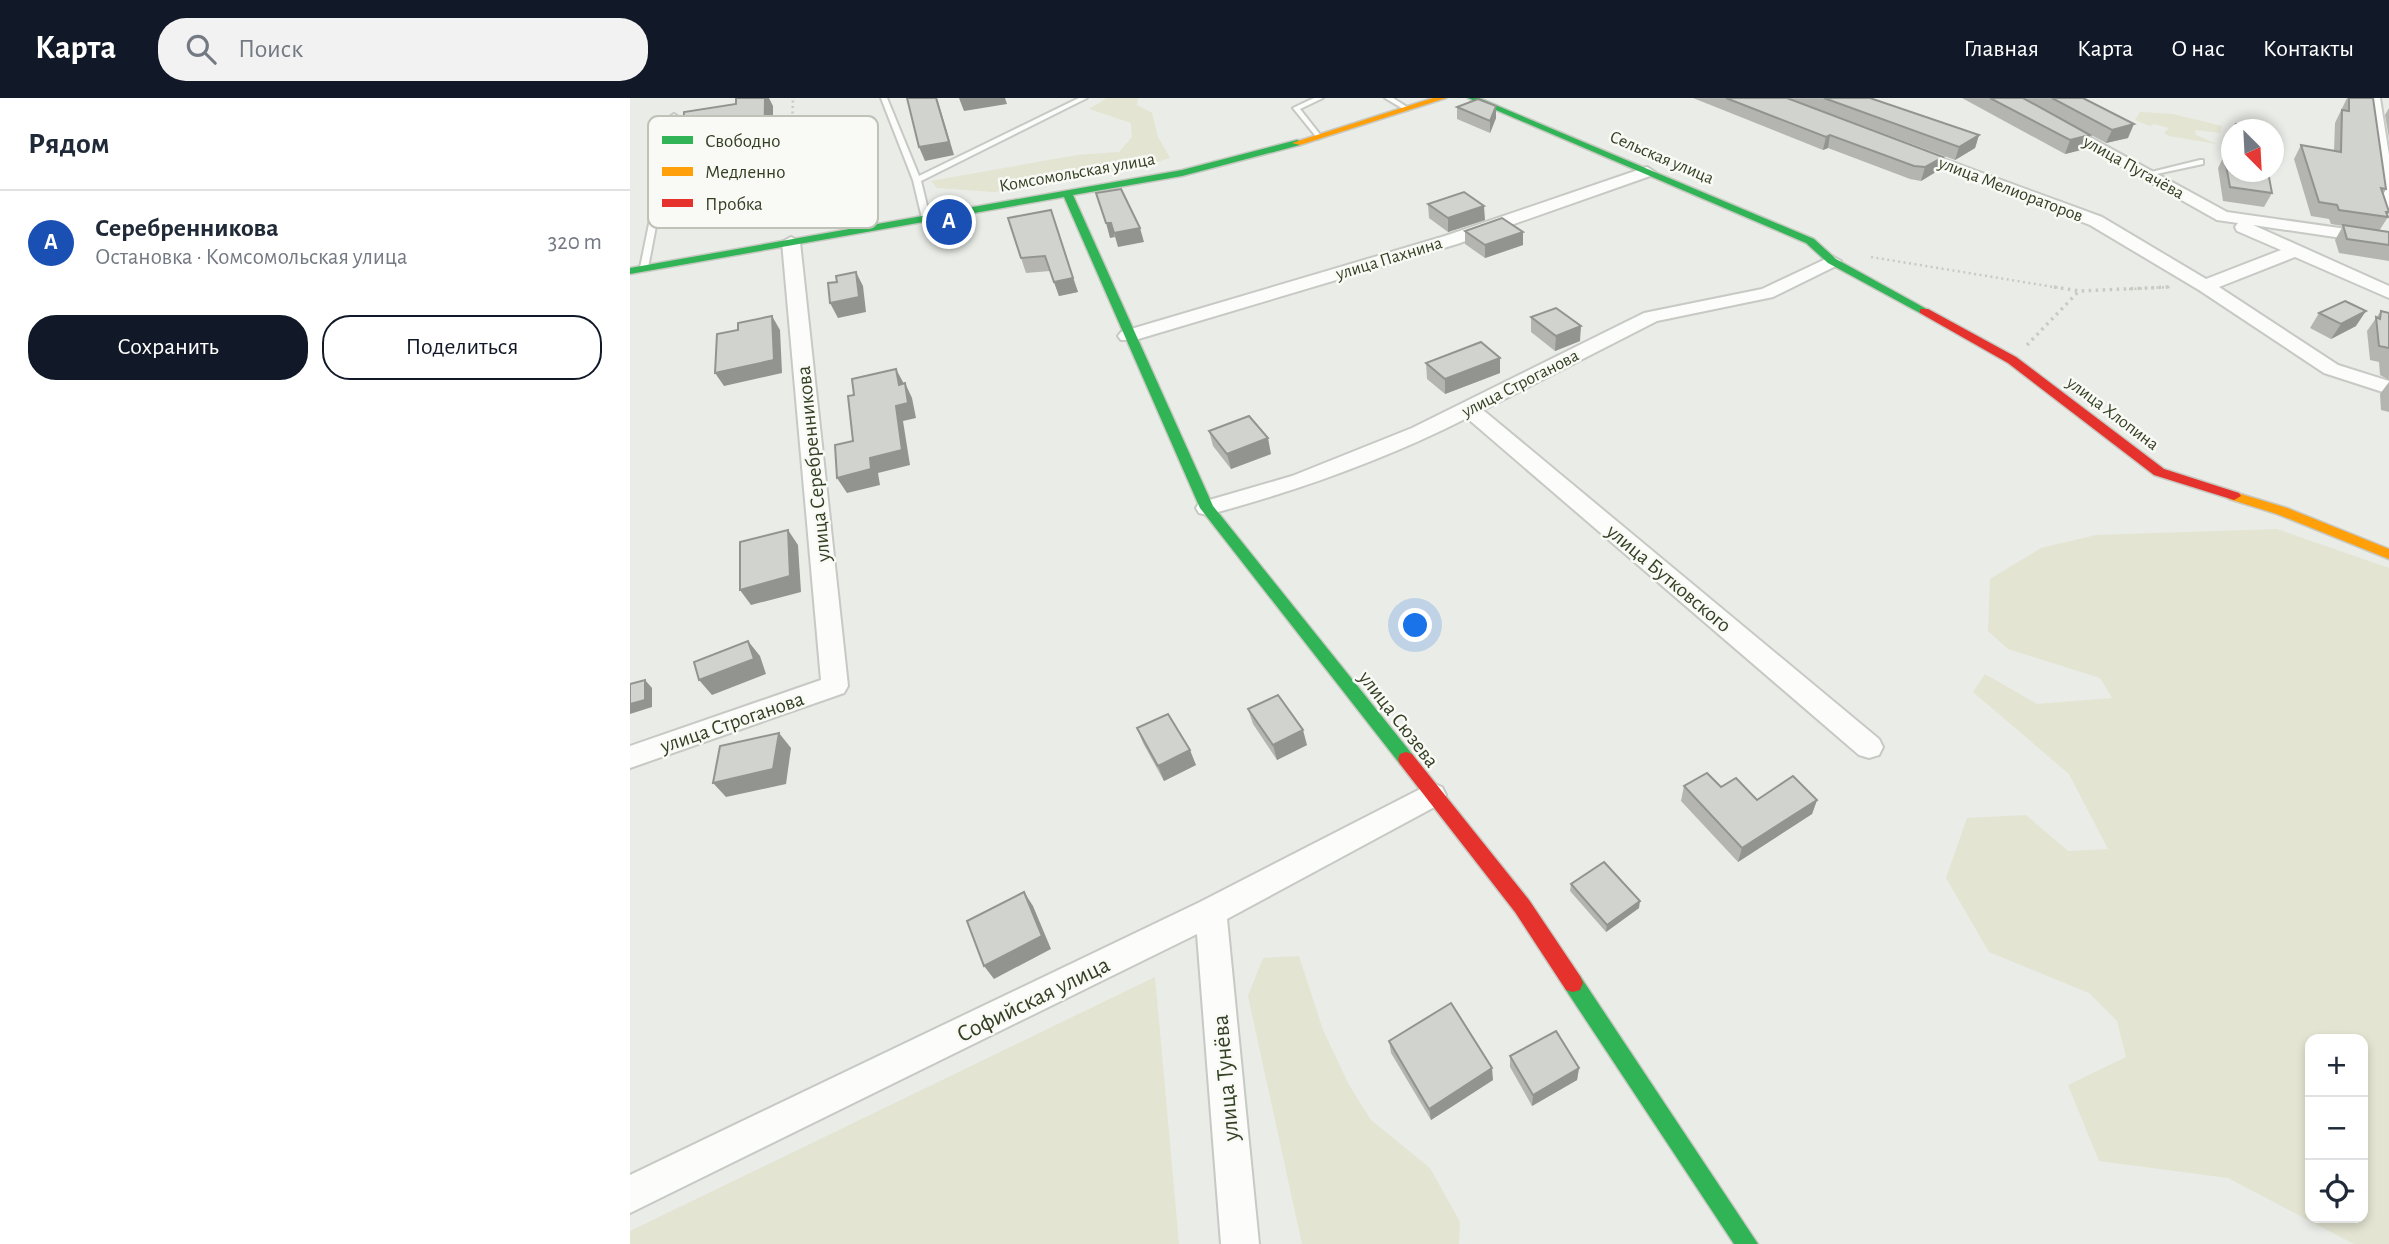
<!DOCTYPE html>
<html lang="ru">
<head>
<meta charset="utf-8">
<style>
	body { margin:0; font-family:"Alegreya Sans",sans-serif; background:#f2f2f3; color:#1f2937 }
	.controls { position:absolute; right:21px; bottom:21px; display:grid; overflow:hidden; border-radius:14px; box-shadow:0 4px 10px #0003 }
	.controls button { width:63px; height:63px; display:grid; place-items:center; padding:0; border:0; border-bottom:2px solid #e0e1e3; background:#fff; color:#1f2937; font:35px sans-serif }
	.compass { position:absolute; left:1591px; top:21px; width:63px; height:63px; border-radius:50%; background:#fff; box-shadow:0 4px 10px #0003; rotate:156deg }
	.you { position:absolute; left:786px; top:528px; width:24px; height:24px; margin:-18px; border:5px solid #fff; border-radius:50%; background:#1a73e8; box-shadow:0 0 0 10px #1a73e833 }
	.badge { display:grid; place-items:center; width:46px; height:46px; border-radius:50%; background:#111827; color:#fff; font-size:23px; font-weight:700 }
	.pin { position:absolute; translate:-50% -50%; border:4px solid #fff; box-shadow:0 2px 7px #0006 }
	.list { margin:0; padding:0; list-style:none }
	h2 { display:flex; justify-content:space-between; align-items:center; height:91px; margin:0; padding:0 28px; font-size:30px }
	h2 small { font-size:23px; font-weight:400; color:#747a83 }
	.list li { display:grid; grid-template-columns:46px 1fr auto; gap:21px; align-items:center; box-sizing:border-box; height:105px; padding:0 28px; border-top:2px solid #e0e1e3 }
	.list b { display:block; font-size:26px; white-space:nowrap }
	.list p { margin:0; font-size:23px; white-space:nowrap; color:#747a83 }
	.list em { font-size:23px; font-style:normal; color:#747a83 }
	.actions { display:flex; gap:14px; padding:21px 28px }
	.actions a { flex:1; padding:16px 0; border:2px solid #111827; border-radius:28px; text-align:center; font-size:24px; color:#111827 }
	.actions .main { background:#111827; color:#fff }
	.icon { flex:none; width:38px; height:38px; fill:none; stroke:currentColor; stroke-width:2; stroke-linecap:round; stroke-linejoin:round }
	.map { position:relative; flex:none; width:1759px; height:1146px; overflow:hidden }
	header { display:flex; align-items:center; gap:42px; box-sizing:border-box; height:98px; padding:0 35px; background:#111827; color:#fff }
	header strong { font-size:33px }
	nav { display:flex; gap:38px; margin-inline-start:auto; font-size:24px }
	.search { width:490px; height:63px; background:#f2f2f3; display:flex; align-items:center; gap:18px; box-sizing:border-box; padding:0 24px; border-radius:28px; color:#747a83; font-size:26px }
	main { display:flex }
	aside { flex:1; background:#fff }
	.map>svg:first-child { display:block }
	.green { fill:#e3e4d1; fill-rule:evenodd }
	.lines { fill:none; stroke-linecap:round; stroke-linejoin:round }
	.lane-casing { stroke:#c7c9c4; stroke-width:4 }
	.street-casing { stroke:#c7c9c4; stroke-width:4 }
	.fast-casing { stroke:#c7c9c2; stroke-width:3 }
	.slow-casing { stroke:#c7c9c2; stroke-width:3 }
	.jam-casing { stroke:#c7c9c2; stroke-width:3 }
	.path-far1 { stroke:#c7cbc3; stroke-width:2.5; stroke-dasharray:2 3.5; stroke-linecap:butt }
	.path { stroke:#c7cbc3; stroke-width:3.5; stroke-dasharray:2.5 4.5; stroke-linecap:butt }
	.lane { fill:#fcfcfb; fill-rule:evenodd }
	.street { fill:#fcfcfb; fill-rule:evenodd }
	.fast { fill:#30b455; fill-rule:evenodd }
	.slow { fill:#ff9f0a; fill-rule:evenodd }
	.jam { fill:#e5322d; fill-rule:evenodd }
	.wall { fill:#b4b5b1 }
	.shaded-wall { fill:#929490 }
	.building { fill:#d1d3ce; stroke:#929490; stroke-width:2 }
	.labels { text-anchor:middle; stroke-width:5; stroke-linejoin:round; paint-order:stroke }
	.far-street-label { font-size:18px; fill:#344024; stroke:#f9faf6 }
	.street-label { font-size:21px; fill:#344024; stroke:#f9faf6 }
	.near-street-label { font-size:24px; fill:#344024; stroke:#f9faf6 }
	.key { fill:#f9faf6; stroke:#bec2b7; stroke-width:2 }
	.key-label { font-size:19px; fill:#344024 }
</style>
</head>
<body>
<header>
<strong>Карта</strong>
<div class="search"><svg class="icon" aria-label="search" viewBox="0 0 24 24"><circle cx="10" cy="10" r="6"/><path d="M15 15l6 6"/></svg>Поиск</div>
<nav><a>Главная</a><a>Карта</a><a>О нас</a><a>Контакты</a></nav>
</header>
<main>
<aside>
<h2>Рядом<small></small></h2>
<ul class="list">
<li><span class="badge" style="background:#1a4fb4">A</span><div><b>Серебренникова</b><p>Остановка · Комсомольская улица</p></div><em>320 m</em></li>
</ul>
<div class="actions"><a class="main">Сохранить</a><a>Поделиться</a></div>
</aside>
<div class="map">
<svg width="1759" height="1146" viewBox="0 0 1759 1146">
	<rect width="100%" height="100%" fill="#eaece7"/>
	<g class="green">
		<polygon points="477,0 508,0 507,7 522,15 528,39 540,60 507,70 429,79 426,85 364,94 307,90 301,83 447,57 489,54 502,39 501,25 459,11"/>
		<polygon points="1510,14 1543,16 1592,28 1590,35 1565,32 1566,37 1587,46 1539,38 1534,35 1539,30 1524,26 1520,28 1505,22"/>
		<path d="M1647,431l112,39v676h-35l-126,-66 -129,-17 -31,-76 58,-28 -9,-36 -28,-28 -100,-41 -43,-74 21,-60 59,-3 42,36 40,-2 -39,-75 -96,-82 12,-18 52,30 75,-6 -12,-20 -92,-29 -20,-18 2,-52 51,-31 55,-13zM1733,941v179h-53v-179z"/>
		<polygon points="669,858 693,932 719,987 741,1022 800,1070 830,1124 829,1146 672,1146 618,898 633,860"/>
		<polygon points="525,879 549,1146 0,1146 0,1133"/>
	</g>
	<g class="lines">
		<g class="lane-casing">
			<g id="lane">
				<polygon points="251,0 257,0 289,78 449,0 457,0 291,83 300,120 296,122 292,120 283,82"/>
				<polygon points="684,0 693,0 670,11 692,39 688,41 663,10"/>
				<polygon points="755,0 763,0 780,11 775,12"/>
				<polygon points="44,16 47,18 18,170 14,172 10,170 41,18"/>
				<polygon points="1570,62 1573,62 1573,66 1517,78 1513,76"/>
			</g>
		</g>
		<g class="street-casing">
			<g id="street">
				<polygon points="1370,0 1388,0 1597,114 1759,137 1759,147 1623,127 1759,188 1759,200 1665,159 1589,189 1708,267 1759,283 1759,296 1694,275 1569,192 1460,127 1268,52 1271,49 1281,49 1472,119 1576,181 1651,152 1607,133 1605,129 1608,125 1587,122"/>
				<polygon points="1736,0 1750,0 1759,57 1759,114 1751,109"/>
				<polygon points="1017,69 1025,74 1023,77 827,146 505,242 491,242 488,238 491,234 815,138"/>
				<polygon points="161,139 170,144 218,588 214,595 0,670 0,648 191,582 152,144"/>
				<path d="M1202,158l9,5 -3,4 -65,32 -116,24 -174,89 396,329 4,8 -4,8 -10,3 -10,-3 -392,-337c-83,42 -170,73 -260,97l-8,-2 -3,-5 3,-5 93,-27 120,-48 232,-115 118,-24z"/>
				<polygon points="802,685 812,689 816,697 812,705 597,821 629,1146 591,1146 567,836 0,1115 0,1077 570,804"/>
			</g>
		</g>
		<g class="fast-casing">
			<g id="fast">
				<polygon points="838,0 849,0 1184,141 1206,161 1300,213 1290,215 1198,165 1176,145"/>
				<polygon points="667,42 670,43 670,47 552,78 443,97 583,408 782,656 784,661 782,666 776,668 770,666 570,410 434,99 0,176 0,170 552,72"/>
				<polygon points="943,876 950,878 1128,1146 1104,1146 936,892 933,885 936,878"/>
			</g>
		</g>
		<g class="slow-casing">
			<g id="slow">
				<polygon points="803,0 816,0 670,47 662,45"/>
				<polygon points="1604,394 1657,410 1759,451 1759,461 1647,416 1599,401 1597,398"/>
			</g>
		</g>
		<g class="jam-casing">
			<g id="jam">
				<polygon points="1290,211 1298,211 1386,259 1534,371 1609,395 1611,398 1604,402 1524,377 1378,265 1290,215"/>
				<polygon points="776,654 782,656 899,802 950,878 953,885 950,892 943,894 936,892 885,814 770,666 768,661 770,656"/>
			</g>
		</g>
		<g class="path-far1">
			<polyline points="160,76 163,0"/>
			<polyline points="1241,159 1436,191"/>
			<polyline points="1499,191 1541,189"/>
		</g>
		<g class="path">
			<polyline points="1424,189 1450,193 1538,189"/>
			<polyline points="1397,247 1449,193"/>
		</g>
		<use href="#lane" class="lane"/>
		<use href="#street" class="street"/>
		<use href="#fast" class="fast"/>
		<use href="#slow" class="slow"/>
		<use href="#jam" class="jam"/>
	</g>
	<g class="wall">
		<polygon points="1063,0 1157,0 1309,72 1291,83 1280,81 1198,50 1193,52"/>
		<polygon points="1158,0 1240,0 1349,37 1345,50 1325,62"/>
		<polygon points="1332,0 1393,0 1455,51 1435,56"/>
		<polygon points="1393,0 1453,0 1498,40 1476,45"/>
		<polygon points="1717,0 1743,0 1756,91 1753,97 1759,114 1757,117 1758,119 1749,133 1759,134 1759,163 1709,155 1705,142 1713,128 1701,126 1699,121 1681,118 1664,61 1671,47 1704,53 1705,25"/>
		<polygon points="827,9 866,20 860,35 827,21"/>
		<polygon points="1759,10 1759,40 1755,17"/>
		<polygon points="1601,34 1601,74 1642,95 1634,109 1593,103 1588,70 1595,56 1599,40"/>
		<polygon points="798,106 855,122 818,134 799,120"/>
		<polygon points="421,112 448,194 429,198 420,173 396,175 391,160"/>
		<polygon points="835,133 893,147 855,160 835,146"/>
		<polygon points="1751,213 1759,215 1759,282 1750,277 1749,264 1740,262 1737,233"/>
		<polygon points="1689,215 1726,228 1701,241 1680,230"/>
		<polygon points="901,219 950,243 925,253 901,234"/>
		<polygon points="796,265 870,275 815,296 797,281"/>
		<polygon points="1759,284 1759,314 1751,312 1750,296"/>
		<polygon points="579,333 641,356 601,371 583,348"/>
		<polygon points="618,611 677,647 647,662 623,626"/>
		<polygon points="507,630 566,667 534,683 513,645"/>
		<polygon points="1054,688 1091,689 1127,702 1187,702 1182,716 1108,764 1051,703"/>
		<polygon points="941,786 1009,810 976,834 940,793"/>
		<polygon points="759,943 863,982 801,1022 761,955"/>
		<polygon points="880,958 949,970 947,982 902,1008 880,969"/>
	</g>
	<g class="shaded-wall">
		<polygon points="135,0 139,0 143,8 143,69 150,81 151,111 64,128 53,110 134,64"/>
		<polygon points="306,0 307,0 324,57 295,63 289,49"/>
		<polygon points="329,0 375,0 377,6 334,13"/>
		<polygon points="866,8 866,20 860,35 860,23"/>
		<polygon points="1504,26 1498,40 1476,45 1482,32"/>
		<polygon points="1200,37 1198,50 1193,52 1196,39"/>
		<polygon points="1349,37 1345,50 1325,62 1329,49"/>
		<polygon points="1460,37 1455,51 1435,56 1440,42"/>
		<polygon points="1313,59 1309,72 1291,83 1295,69"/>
		<polygon points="56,85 67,103 48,106 37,88"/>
		<polygon points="854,108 855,122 818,134 818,120"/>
		<polygon points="476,125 481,125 485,139 480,140"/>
		<polygon points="510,130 514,144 488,149 484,135"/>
		<polygon points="893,134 893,147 855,160 855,147"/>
		<polygon points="226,174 233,188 236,214 208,220 200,205"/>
		<polygon points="443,180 448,194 429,198 424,184"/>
		<polygon points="1736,213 1726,228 1701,241 1711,226"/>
		<polygon points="142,218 150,232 152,275 94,288 85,275"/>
		<polygon points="951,228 950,243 925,253 926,238"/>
		<polygon points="870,260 870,275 815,296 815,281"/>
		<polygon points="266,271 274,286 269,287"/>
		<polygon points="275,285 282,300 286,320 273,323 280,367 248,375 250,387 217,395 207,380 240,360 266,308"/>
		<polygon points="638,340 641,356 601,371 597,356"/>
		<polygon points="158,432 168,447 171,494 121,507 110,492"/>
		<polygon points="118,543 130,558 136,576 82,597 69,582"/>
		<polygon points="15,582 22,590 22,609 0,616 0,606"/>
		<polygon points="673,632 677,647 647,662 643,647"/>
		<polygon points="149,635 161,650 156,686 96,699 83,685"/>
		<polygon points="560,652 566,667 534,683 528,668"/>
		<polygon points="1187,702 1182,716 1108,764 1112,750"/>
		<polygon points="394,794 403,808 421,851 364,881 354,868"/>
		<polygon points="1010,803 1009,810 976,834 977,827"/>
		<polygon points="862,970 863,982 801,1022 799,1011"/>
		<polygon points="949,970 947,982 902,1008 903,997"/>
	</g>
	<g class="building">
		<polygon points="106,0 135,0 134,64 141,64 141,93 53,110 56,85 37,88 42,62 52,61 54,14 106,6"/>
		<polygon points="277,0 306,0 319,44 289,49"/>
		<polygon points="1096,0 1157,0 1313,59 1295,69 1284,68 1200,37 1196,39"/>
		<polygon points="1194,0 1240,0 1349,37 1329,49"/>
		<polygon points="1360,0 1393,0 1460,37 1440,42"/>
		<polygon points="1422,0 1453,0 1504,26 1482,32"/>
		<polygon points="1719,0 1743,0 1756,91 1751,90 1759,114 1756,114 1758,119 1709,112 1707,107 1689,104 1671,47 1711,54 1712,12 1719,13"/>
		<polygon points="848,1 866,8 860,23 827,9"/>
		<polygon points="1606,26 1625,30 1625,32 1604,32"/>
		<polygon points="1601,43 1601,74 1638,74 1642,95 1600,89 1594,56 1598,57"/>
		<polygon points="491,91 510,130 484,135 481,125 476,125 466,95"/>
		<polygon points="834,94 854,108 818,120 798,106"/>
		<polygon points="421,112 443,180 424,184 415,158 391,160 378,120"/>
		<polygon points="872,120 893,134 855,147 835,133"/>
		<polygon points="1713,127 1759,134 1759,147 1717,141"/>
		<polygon points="226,174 229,199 200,205 198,185 207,184 206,178"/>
		<polygon points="1715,203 1736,213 1711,226 1689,215"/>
		<polygon points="926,210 951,228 926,238 901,219"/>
		<polygon points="1751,213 1759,215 1759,251 1759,250 1749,248 1746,219 1750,221"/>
		<polygon points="142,218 144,262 85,275 87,236 108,232 108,225"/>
		<polygon points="851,244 870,260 815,281 796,265"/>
		<polygon points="266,271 269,287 275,285 278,305 266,308 272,352 240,360 241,371 207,380 205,347 223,343 218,298 224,297 222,281"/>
		<polygon points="619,318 638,340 597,356 579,333"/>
		<polygon points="158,432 160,478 110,492 110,444"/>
		<polygon points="118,543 124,561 69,582 64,564"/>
		<polygon points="15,582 15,602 0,606 0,586"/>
		<polygon points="648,597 673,632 643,647 618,611"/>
		<polygon points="538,616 560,652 528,668 507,630"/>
		<polygon points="149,635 143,671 83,685 90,648"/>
		<polygon points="1077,675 1091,689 1106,680 1127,702 1163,678 1187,702 1112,750 1054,688"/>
		<polygon points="974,764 1010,803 977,827 941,786"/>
		<polygon points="394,794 412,838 354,868 337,823"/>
		<polygon points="821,905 862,970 799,1011 759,943"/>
		<polygon points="926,933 949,970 903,997 880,958"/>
	</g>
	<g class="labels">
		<g class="far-street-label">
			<text transform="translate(1032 59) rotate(23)" y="6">Сельская улица</text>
			<text transform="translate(1504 69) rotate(29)" y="6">улица Пугачёва</text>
			<text transform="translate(447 74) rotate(-10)" y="6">Комсомольская улица</text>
			<text transform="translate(1381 91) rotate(21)" y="6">улица Мелиораторов</text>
			<text transform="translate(759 160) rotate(-17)" y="6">улица Пахнина</text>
			<text transform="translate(890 285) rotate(-27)" y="6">улица Строганова</text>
			<text transform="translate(1483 315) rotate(37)" y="6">улица Хлопина</text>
		</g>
		<g class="street-label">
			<text transform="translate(183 366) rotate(-96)" y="7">улица Серебренникова</text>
			<text transform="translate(1039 480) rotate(40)" y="7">улица Бутковского</text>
			<text transform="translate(769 621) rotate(52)" y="7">улица Сюзева</text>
			<text transform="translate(102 624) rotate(-19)" y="7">улица Строганова</text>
		</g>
		<g class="near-street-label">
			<text transform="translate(403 901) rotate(-26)" y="8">Софийская улица</text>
			<text transform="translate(595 980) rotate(-95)" y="8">улица Тунёва</text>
		</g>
	</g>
	<rect x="18" y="18" width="230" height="112" rx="10" class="key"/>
	<rect x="32" y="38" width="31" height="8" fill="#30b455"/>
	<rect x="32" y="69" width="31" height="9" fill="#ff9f0a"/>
	<rect x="32" y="101" width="31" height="8" fill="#e5322d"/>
	<g class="key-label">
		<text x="75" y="49">Свободно</text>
		<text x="75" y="80">Медленно</text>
		<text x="75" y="112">Пробка</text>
	</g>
</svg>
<div class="controls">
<button>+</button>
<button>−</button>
<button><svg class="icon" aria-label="locate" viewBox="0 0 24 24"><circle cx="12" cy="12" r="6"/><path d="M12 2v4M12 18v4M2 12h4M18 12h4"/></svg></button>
</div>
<svg class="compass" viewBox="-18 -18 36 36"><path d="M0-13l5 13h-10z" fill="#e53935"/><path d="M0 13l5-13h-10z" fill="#747a83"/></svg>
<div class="you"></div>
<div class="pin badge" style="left:319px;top:124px;background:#1a4fb4">A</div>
</div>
</main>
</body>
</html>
